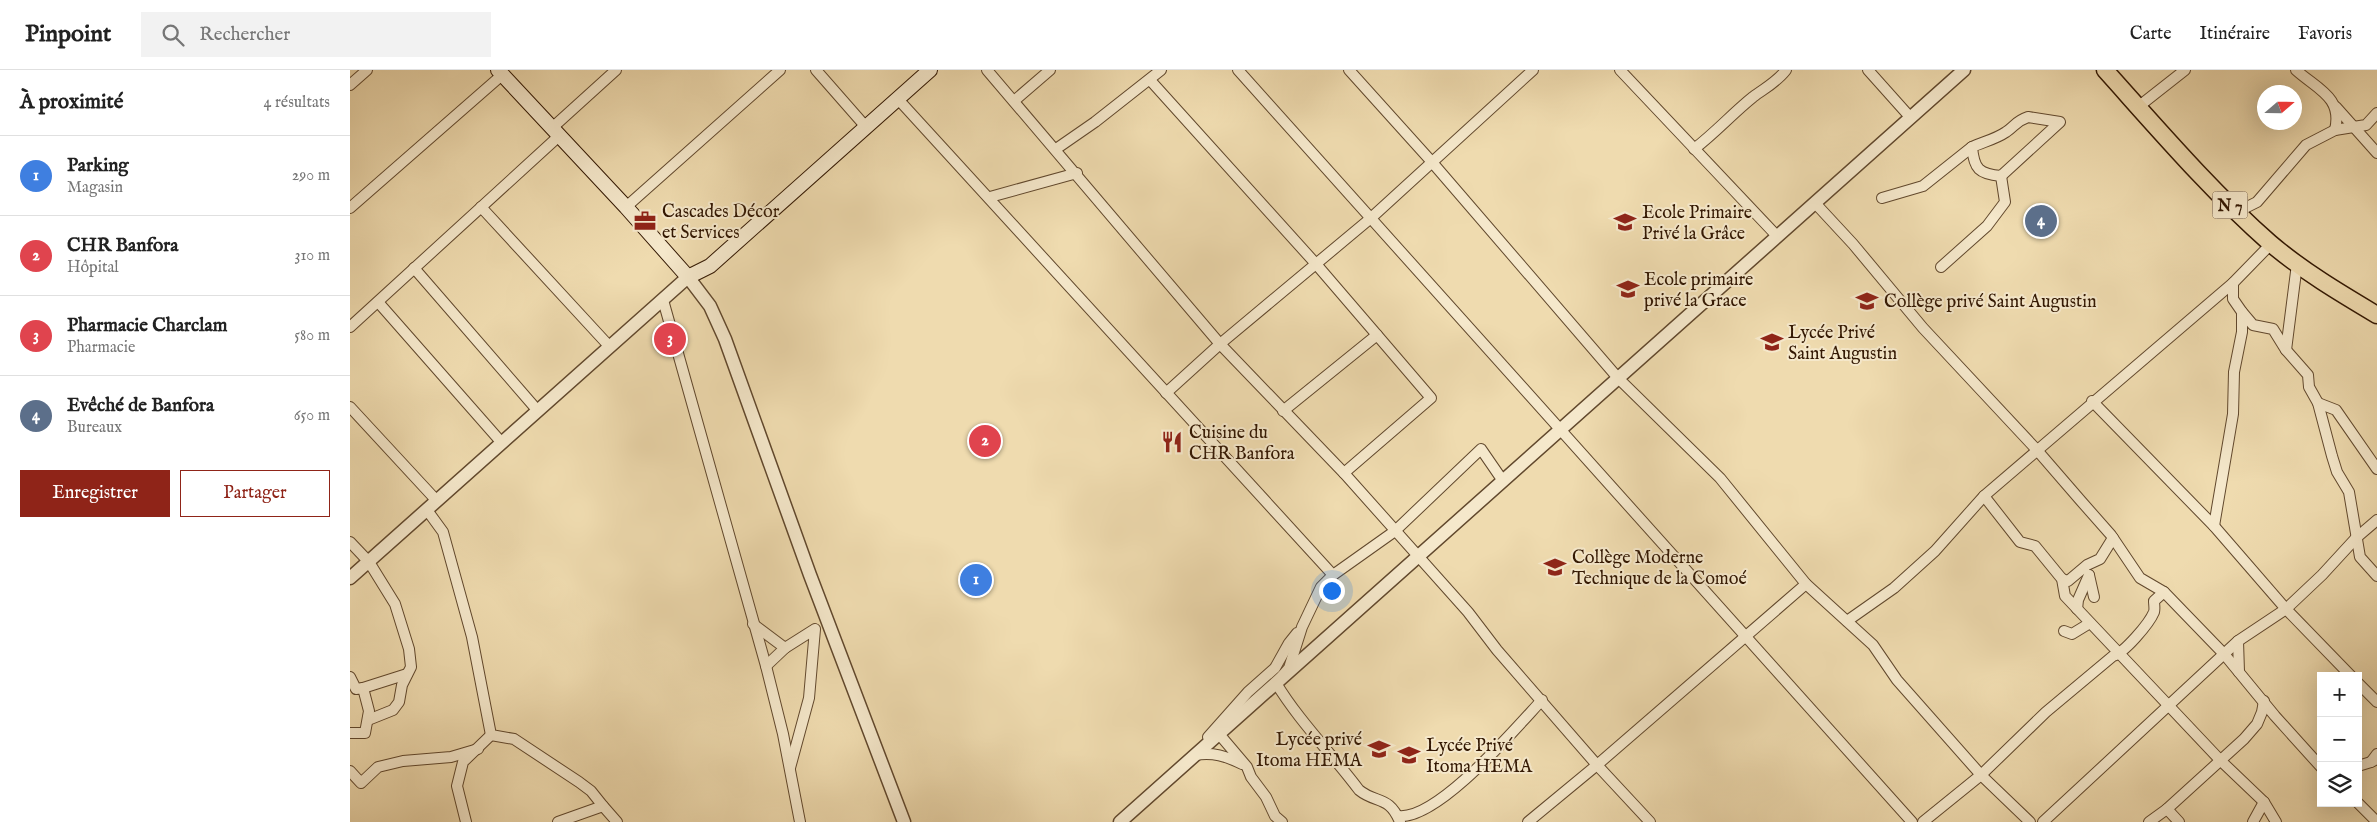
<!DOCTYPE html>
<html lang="fr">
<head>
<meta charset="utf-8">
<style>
	body { margin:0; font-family:"IM FELL English",serif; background:#f2f2f2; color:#222 }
	.controls { position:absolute; right:15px; bottom:15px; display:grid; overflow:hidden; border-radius:0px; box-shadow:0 5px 20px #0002 }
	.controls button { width:45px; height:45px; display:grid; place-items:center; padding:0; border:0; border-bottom:1px solid #e0e0e0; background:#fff; color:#222; font:25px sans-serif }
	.compass { position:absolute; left:1907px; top:15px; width:45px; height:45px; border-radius:50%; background:#fff; box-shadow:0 5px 20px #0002; rotate:70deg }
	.you { position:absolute; left:981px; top:520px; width:18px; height:18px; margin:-12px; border:4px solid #fff; border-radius:50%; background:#1a73e8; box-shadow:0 0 0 8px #1a73e833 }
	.badge { display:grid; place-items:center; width:32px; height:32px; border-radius:50%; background:#8f2418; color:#fff; font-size:16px; font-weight:700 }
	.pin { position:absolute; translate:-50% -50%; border:2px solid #fff; box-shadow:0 1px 5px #0006 }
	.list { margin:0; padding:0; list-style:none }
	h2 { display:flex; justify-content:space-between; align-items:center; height:65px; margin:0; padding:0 20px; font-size:21px }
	h2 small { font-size:16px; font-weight:400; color:#767676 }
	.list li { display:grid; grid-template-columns:32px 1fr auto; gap:15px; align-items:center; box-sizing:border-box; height:80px; padding:0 20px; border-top:1px solid #e0e0e0 }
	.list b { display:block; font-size:19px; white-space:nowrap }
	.list p { margin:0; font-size:16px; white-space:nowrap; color:#767676 }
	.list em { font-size:16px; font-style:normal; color:#767676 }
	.actions { display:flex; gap:10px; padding:15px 20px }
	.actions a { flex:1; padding:11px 0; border:1px solid #8f2418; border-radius:0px; text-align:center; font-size:18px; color:#8f2418 }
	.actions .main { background:#8f2418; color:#fff }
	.icon { flex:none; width:28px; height:28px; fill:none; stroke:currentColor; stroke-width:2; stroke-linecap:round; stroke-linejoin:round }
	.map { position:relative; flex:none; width:2027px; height:752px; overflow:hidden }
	header { display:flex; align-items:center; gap:30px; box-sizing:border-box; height:70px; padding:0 25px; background:#fff; border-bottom:1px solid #e0e0e0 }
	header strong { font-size:24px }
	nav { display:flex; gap:28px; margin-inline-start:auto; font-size:18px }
	.search { width:350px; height:45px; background:#f2f2f2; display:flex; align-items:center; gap:12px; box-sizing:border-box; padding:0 18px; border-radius:0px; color:#767676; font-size:19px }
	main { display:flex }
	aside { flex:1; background:#fff }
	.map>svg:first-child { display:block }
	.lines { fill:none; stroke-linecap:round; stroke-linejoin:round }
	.minor-casing { stroke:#61482d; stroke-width:12 }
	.tertiary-casing { stroke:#61482d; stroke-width:15 }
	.secondary-casing { stroke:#321702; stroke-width:16 }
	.trunk-casing { stroke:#321702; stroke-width:19 }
	.minor { stroke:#f5e8cb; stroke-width:10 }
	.tertiary { stroke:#f5e8cb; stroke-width:12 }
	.secondary { stroke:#f5e8cb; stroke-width:14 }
	.trunk { stroke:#efdbaf; stroke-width:16 }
	.labels { text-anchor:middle; stroke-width:4; stroke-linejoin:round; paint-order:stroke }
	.shield { fill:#f5e8cb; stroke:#6c563e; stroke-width:1 }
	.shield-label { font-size:16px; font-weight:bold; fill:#321702 }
	.poi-label { font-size:18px; fill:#321702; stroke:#f5e8cb; text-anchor:start }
</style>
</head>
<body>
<header>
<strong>Pinpoint</strong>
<div class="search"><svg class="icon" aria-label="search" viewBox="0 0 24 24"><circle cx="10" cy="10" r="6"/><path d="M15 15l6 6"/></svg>Rechercher</div>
<nav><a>Carte</a><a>Itinéraire</a><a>Favoris</a></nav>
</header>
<main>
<aside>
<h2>À proximité<small>4 résultats</small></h2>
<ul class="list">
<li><span class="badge" style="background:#3f7fe0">1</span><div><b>Parking</b><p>Magasin</p></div><em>290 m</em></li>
<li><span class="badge" style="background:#e0444e">2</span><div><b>CHR Banfora</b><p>Hôpital</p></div><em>310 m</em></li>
<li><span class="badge" style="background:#e0444e">3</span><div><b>Pharmacie Charclam</b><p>Pharmacie</p></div><em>580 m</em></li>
<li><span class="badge" style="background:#5c6f8a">4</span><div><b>Evêché de Banfora</b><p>Bureaux</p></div><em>650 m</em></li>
</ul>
<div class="actions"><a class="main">Enregistrer</a><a>Partager</a></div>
</aside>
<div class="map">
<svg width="2027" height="752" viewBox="0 0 2027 752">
	<rect width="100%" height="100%" fill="#efdbaf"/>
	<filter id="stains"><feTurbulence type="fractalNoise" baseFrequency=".004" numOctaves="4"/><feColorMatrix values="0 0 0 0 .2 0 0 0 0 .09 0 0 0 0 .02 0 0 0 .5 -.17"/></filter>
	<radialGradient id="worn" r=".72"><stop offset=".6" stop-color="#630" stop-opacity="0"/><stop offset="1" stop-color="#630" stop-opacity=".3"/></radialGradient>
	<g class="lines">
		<g class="minor-casing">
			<g id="minor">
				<polyline points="466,0 516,57"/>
				<polyline points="637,0 870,274 994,403 1118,542 1147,580 1247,695 1300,752"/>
				<polyline points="888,0 1562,752"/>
				<polyline points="999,0 1081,91 1268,308 1370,408 1456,514 1523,575 1547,610 1631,705 1680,752"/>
				<polyline points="1270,0 1427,166"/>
				<polyline points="1518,0 1560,47"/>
				<path d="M1946,0c21,19 47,27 39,60"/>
				<polyline points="800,10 966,194 1027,265"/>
				<polyline points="0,15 17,0"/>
				<polyline points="547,28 983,505"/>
				<polyline points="664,31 700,0"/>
				<polyline points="1788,37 1835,0"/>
				<polyline points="1986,37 2027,83"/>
				<path d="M1678,47l32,5 -59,54c-22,-2 -27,-7 -29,-29 11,-5 24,-8 34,-15 9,-6 10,-11 22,-15z"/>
				<polyline points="202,58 266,0"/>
				<polyline points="706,79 745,52 811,0"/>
				<path d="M1344,79c21,-16 39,-36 59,-52 12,-9 24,-15 33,-27"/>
				<polyline points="640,127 727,103"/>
				<polyline points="1532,128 1573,116 1622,77"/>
				<polyline points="1465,133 1503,174 1573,258 1686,379 1731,431 1761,465 1790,508 1814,522 1874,584 1925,646 1971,697"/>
				<polyline points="131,137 260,277"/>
				<polyline points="276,137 430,0"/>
				<polyline points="0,138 152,5"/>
				<polyline points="1887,142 1907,132 1956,75 1985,60 2016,55 2027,43"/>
				<polyline points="1591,197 1637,156 1655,132 1651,106"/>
				<polyline points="64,198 188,341"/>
				<polyline points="313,230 416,596 433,664 450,752"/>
				<polyline points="28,232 152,373"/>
				<polyline points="1892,242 1903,255 1923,259 1936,280 1958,305 1959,317 1968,333 1982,386 1987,402 1999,422 2010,487 2027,506"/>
				<polyline points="0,257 209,66"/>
				<polyline points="1936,280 1947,194"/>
				<polyline points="816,323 870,274 1021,148 1183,0"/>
				<polyline points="1742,331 1864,456 1936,539 2001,606"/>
				<polyline points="1968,333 1986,340 2027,399"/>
				<polyline points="0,337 87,431"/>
				<polyline points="933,341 1027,265 1081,328 994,403"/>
				<polyline points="1634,426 1670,472 1685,476 1712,509 1715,526 1871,691 1914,732 1926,752"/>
				<polyline points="77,440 93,462 122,567 141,665 164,669 229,712 241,721 253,736"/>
				<polyline points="1864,456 1883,344 1884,302 1892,262 1892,242 1883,229 1883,213"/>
				<polyline points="0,472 19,492 45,534 59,579 61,597 52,615 49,632 43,640 18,650"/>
				<polyline points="1739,505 1744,527"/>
				<polyline points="1712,509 1718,511 1737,495 1750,489 1763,468"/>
				<polyline points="1727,539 1728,530 1739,505"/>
				<polyline points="1497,551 1544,518 1585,481 1634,426 1883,213 1921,174"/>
				<polyline points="403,554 435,578 465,559 459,628 440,698"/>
				<polyline points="1714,561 1722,564 1740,553"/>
				<polyline points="1888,571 1889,602"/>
				<polyline points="416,596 435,578"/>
				<polyline points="0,607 6,619 13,618 19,641 15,663 0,663"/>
				<polyline points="2008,613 2027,632"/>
				<polyline points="13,618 57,604"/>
				<polyline points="869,664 897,697 901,707 916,727 925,746 932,752"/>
				<polyline points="858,667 898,622 925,598 939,573 947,563"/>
				<polyline points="2027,684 2021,692 2027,689"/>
				<path d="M845,685c18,-3 31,1 47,9"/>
				<polyline points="2008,696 2021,692"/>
				<polyline points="0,701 11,713 28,697 53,691 101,687 128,679"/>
				<polyline points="2008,733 2027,752"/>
				<polyline points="1817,739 1829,752"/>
				<path d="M1048,746c39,5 117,-87 144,-116"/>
				<polyline points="116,752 107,716 113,692 141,665"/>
				<polyline points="208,752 253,736 267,752"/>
				<path d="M1050,752c-11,-27 -24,-18 -41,-32 -27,-36 -60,-69 -83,-107l13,-15 13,-41 19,-40 12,-12 62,-44 86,-82 22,32"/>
				<polyline points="1178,752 1247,695 1456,514"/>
				<path d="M1573,752l58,-47 65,-63 67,-56c11,-3 36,-32 41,-44 1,-3 0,-8 0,-11l10,-9"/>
				<polyline points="1693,752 1888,571 1936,539 1972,505 2006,468 2027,450"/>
				<polyline points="1799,752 1817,739 1894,669 1907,654 1912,642 1914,631"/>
				<polyline points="1903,752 1914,732"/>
			</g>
		</g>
		<g class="tertiary-casing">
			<g id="tertiary">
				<polyline points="0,508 338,207 360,236 375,269 460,505 554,752"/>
				<polyline points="770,752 1614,0"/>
			</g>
		</g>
		<g class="secondary-casing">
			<polyline id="secondary" points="148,0 276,137 338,207 360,196 580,0"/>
		</g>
		<g class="trunk-casing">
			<path id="trunk" d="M1755,0c53,59 106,121 165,173 33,28 70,50 107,72"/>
		</g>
		<use href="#minor" class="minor"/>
		<use href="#tertiary" class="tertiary"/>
		<use href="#secondary" class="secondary"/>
		<use href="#trunk" class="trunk"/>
	</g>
	<defs>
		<g id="office-bare" transform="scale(1.725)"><path d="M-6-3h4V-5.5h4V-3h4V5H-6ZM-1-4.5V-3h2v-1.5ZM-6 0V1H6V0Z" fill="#8f2418" stroke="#f5e8cb" stroke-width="2.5" paint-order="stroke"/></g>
		<g id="school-bare" transform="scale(1.725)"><path d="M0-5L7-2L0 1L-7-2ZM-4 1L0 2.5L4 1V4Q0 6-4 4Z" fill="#8f2418" stroke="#f5e8cb" stroke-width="2.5" paint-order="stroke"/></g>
		<g id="restaurant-bare" transform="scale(1.725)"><path d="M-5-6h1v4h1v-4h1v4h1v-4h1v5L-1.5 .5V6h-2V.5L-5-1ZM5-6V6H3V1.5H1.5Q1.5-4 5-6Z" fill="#8f2418" stroke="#f5e8cb" stroke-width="2.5" paint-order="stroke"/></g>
	</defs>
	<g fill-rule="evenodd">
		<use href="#office-bare" x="295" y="151"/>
		<use href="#school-bare" x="1275" y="152"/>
		<use href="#school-bare" x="1278" y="219"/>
		<use href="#school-bare" x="1517" y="231"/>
		<use href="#school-bare" x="1422" y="272"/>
		<use href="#restaurant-bare" x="822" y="372"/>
		<use href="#school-bare" x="1205" y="497"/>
		<use href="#school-bare" x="1029" y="679"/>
		<use href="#school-bare" x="1059" y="685"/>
	</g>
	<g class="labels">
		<rect class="shield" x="1862.5" y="121.5" width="35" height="27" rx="4"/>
		<g class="shield-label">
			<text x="1880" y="141">N 7</text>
		</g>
		<g class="poi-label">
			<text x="312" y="147">Cascades Décor<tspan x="312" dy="21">et Services</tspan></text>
			<text x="1292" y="148">Ecole Primaire<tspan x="1292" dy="21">Privé la Grâce</tspan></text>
			<text x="1294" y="215">Ecole primaire<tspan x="1294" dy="21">privé la Grace</tspan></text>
			<text x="1534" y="237">Collège privé Saint Augustin</text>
			<text x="1438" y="268">Lycée Privé<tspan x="1438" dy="21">Saint Augustin</tspan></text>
			<text x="839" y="368">Cuisine du<tspan x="839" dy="21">CHR Banfora</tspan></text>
			<text x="1222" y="493">Collège Moderne<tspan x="1222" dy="21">Technique de la Comoé</tspan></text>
			<text x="1012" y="675" text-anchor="end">Lycée privé<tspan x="1012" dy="21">Itoma HEMA</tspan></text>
			<text x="1076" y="681">Lycée Privé<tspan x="1076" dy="21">Itoma HEMA</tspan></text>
		</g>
	</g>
	<rect width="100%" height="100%" filter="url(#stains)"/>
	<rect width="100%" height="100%" fill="url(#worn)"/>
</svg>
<div class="controls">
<button>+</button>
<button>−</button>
<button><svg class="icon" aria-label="layers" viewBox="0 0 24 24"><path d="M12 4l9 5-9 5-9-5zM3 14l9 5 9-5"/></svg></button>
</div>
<svg class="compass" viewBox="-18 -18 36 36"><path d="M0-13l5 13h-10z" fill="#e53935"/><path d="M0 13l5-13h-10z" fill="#767676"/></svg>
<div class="you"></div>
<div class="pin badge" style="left:626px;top:510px;background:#3f7fe0">1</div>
<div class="pin badge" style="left:635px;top:371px;background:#e0444e">2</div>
<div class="pin badge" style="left:320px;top:269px;background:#e0444e">3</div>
<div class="pin badge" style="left:1691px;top:151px;background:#5c6f8a">4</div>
</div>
</main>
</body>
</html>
